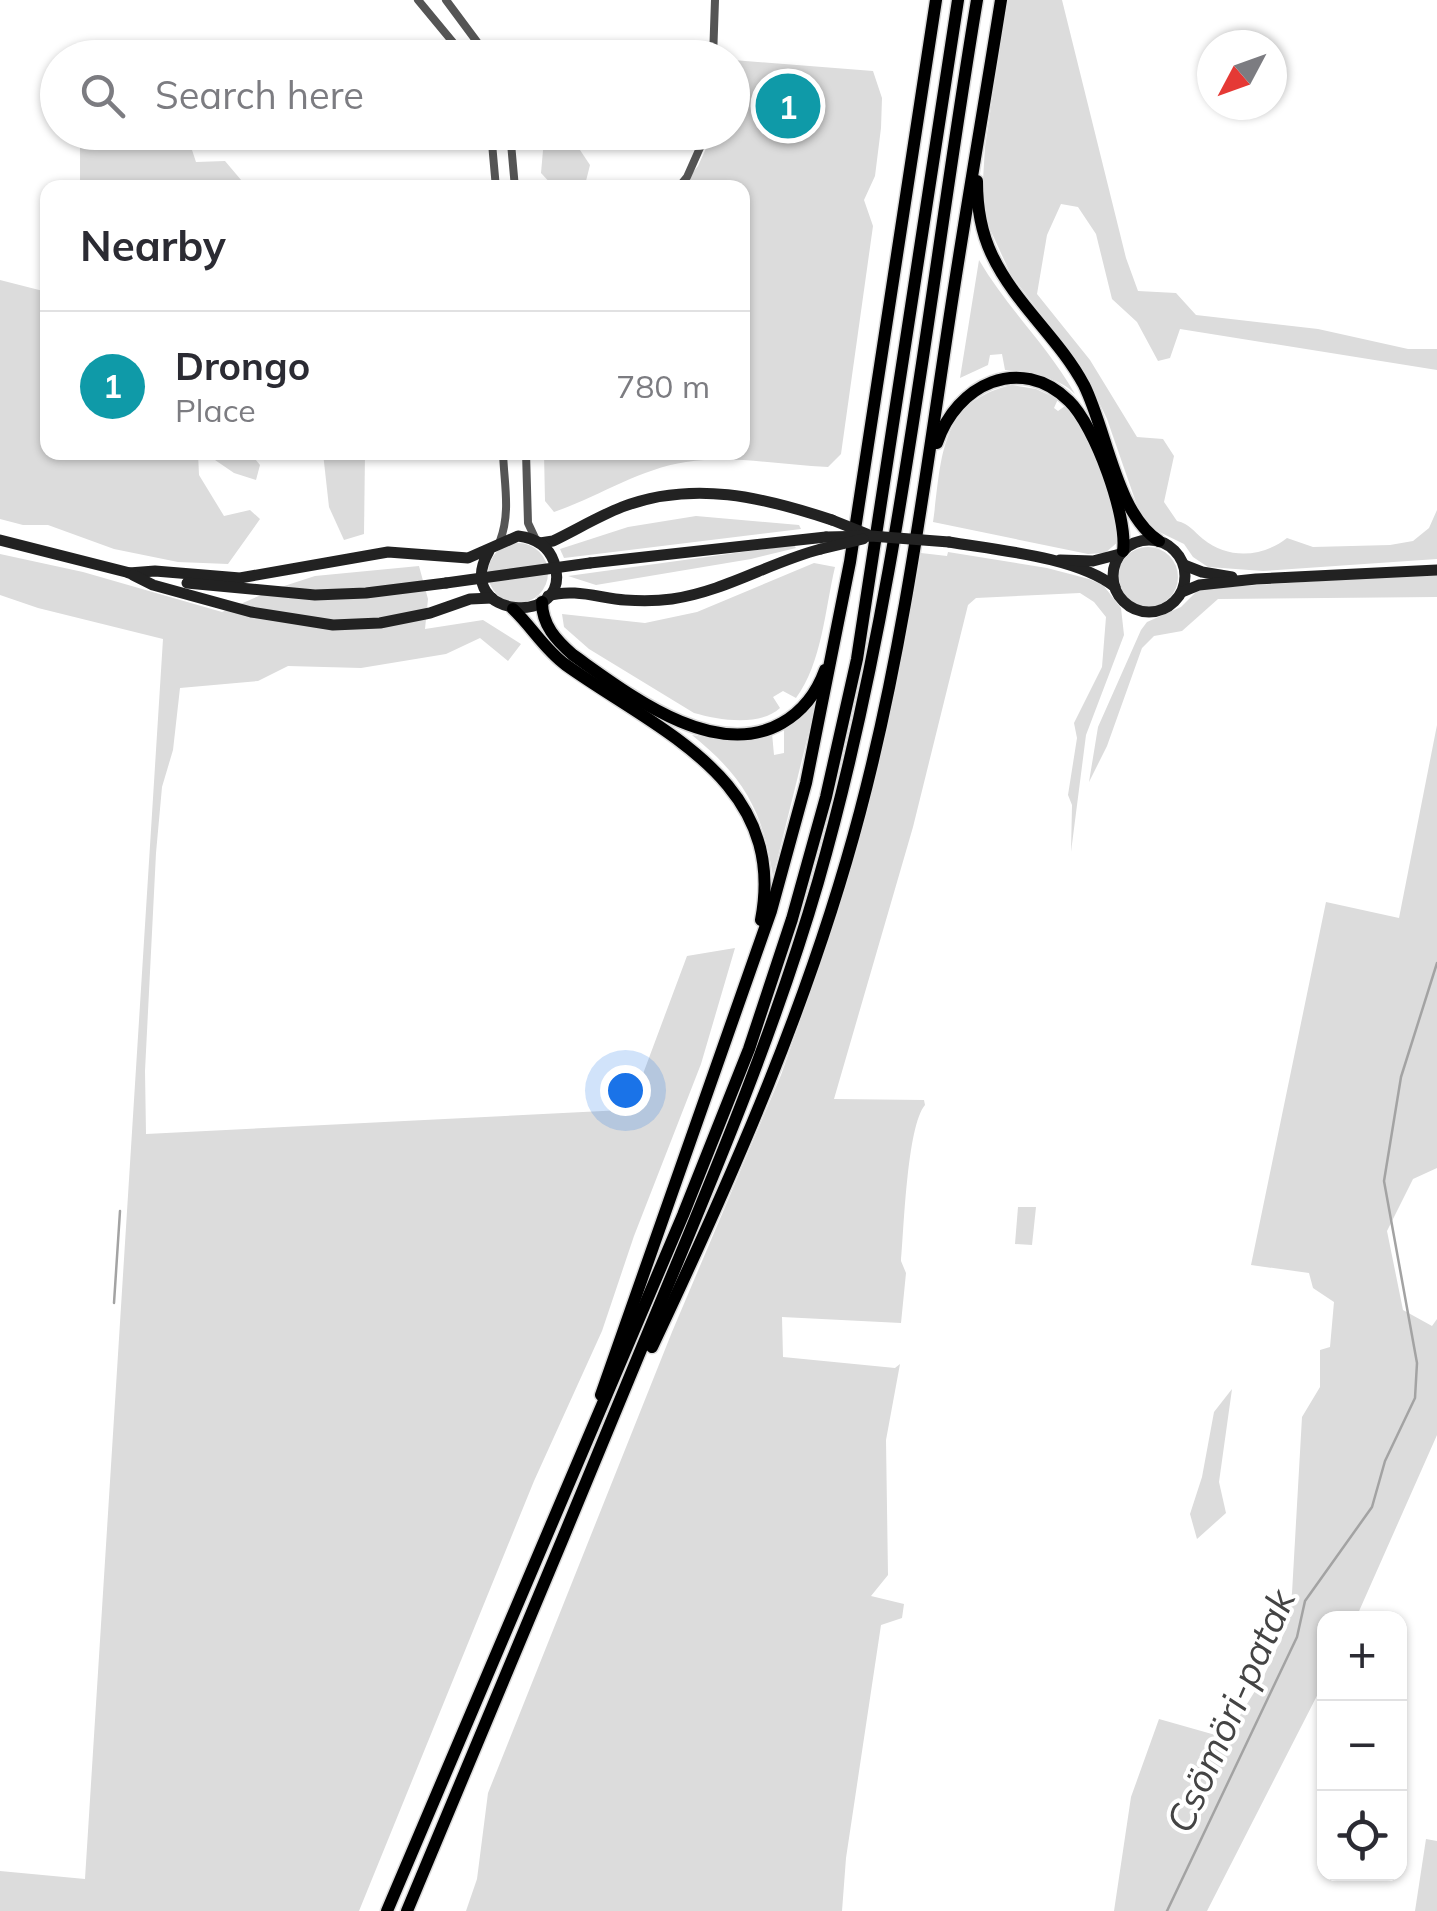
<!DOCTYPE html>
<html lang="en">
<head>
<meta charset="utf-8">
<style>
	body { margin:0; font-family:Mulish,sans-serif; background:#f2f2f3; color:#2b2b33 }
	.controls { position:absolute; right:30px; bottom:30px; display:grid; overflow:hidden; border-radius:20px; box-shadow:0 2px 8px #0004 }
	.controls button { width:90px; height:90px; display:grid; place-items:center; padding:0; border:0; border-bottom:2px solid #e1e1e2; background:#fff; color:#2b2b33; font:50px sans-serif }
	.compass { position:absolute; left:1197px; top:30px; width:90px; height:90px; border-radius:50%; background:#fff; box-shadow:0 2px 8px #0004; rotate:229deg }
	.you { position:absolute; left:625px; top:1090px; width:35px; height:35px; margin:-25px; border:8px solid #fff; border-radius:50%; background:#1a73e8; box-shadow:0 0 0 15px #1a73e833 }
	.badge { display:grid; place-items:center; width:65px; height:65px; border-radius:50%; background:#000; color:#fff; font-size:32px; font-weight:700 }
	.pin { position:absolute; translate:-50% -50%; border:5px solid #fff; box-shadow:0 2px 10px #0006 }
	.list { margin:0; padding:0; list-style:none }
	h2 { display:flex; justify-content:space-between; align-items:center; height:130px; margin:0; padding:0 40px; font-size:42px }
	h2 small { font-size:32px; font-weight:400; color:#7c7c81 }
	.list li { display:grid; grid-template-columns:65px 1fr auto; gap:30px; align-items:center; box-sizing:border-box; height:150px; padding:0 40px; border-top:2px solid #e1e1e2 }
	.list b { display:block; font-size:38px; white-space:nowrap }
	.list p { margin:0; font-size:32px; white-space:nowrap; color:#7c7c81 }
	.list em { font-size:32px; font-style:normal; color:#7c7c81 }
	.icon { flex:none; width:55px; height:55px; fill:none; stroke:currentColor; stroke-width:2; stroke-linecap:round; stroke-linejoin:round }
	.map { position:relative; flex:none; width:1437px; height:1911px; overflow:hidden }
	.search { position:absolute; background:#fff; box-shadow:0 2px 8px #0004; left:40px; top:40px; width:710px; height:110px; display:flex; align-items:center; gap:25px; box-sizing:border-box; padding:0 35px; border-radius:55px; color:#7c7c81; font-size:38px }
	.panel { position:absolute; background:#fff; box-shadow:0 2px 8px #0004; left:40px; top:180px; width:710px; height:280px; border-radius:20px }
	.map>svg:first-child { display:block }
	.green { fill:#dcdcdc }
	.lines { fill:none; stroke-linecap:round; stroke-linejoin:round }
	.stream { stroke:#a3a3a3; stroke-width:2.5 }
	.trunk-casing { stroke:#dbdbdb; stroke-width:15 }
	.minor { stroke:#555; stroke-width:8 }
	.secondary { stroke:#222; stroke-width:11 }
	.trunk { stroke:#000; stroke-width:12 }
	.secondary-bridge { stroke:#222; stroke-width:11 }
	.labels { text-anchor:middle; stroke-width:8; stroke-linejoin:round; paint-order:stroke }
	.water-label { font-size:38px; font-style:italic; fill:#444; stroke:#fff }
</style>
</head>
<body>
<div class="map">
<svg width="1437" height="1911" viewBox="0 0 1437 1911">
	<rect width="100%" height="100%" fill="#fff"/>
	<g class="green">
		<path d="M1007,0h55l64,258 12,33 38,2 20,22 122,14 90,20h29v21l-257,-41 -10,29 -12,3 -21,-39 -25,-23 -16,-65 -18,-27 -17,-3 -14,31 -10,59 53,66 47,77 26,2 11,17 -10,46 13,19c13,3 16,10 26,18 26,21 60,18 84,-1l26,9 77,-2 23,-4 16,-13 8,-18v49l-174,12 -55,-4 -15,-10 -9,-13 -33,-16 -11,-14 -33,-95 -25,-52 -71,-92 -27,-59 -2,-19 3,-50z"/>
		<path d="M733,60l140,11 9,27 -1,30 -6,48 -11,24 9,26 -32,228 -13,13c-48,-2 -93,-12 -142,-5 -47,7 -88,35 -132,50l-9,-11 -1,-48 198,-1v-264l-61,-1 17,-21 15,-33 19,-1z"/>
		<polygon points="186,132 196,162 225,161 247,187 80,187 80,133"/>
		<polygon points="544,139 578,147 590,165 586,181 554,187 541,173"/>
		<path d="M979,260c28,48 69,86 96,134 -18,-18 -45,-21 -70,-24l-3,-16 -12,1 -2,10 -28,13z"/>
		<polygon points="0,280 47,292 48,452 198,453 199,475 224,516 250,510 260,519 228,564 178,562 114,549 48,525 23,525 0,519"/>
		<path d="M1012,385l24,4 22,10 -4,9 4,3 7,-5 5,1c24,41 41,87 49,134l-14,12 -17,1 -155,-32c9,-62 5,-121 79,-137z"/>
		<polygon points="214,453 250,453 260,465 256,480 234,473 215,460"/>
		<polygon points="323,453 365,453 364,534 344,540 329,507"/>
		<polygon points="696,516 799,525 801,529 564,558 560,549 628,527"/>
		<circle cx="518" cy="573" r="30"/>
		<polygon points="794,545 796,548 751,559 596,585 568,576"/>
		<circle cx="1148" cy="577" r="30"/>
		<path d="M948,552l99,16 42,11 14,6 18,23 3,27 -38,100 -15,117 1,-47 -4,-10 9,-57 -3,-15 28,-56 4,-50 -12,-15 -14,-9 -104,5 -8,7 -55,222 -79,272 90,1 1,5c-18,21 -21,124 -24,156l5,12 -5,50 -119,-6 1,40 112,11 5,-4 -14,76 2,135 -17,21 33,8 -2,14 -21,7 -35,233 -4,53h-376l11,-32 11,-86 184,-461 109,-257 40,-113 60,-209 40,-200 26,3z"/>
		<polygon points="0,554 83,572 222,612 275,589 315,576 419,566 428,599 425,629 483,620 521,644 508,661 480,638 446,654 361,668 288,666 258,681 180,688 173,750 162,787 156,853 145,1071 146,1134 623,1110 634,1098 687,956 735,948 701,1064 634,1236 602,1331 534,1481 359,1911 0,1911 0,1871 85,1879 163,639 38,608 0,595"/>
		<path d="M814,563l21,4c-10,42 -13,96 -39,131l-13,-7 -10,6 7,11c-21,19 -61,12 -86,5l-105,-64 -25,-22 -2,-13 83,9 52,-11z"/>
		<polygon points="1437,573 1437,597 1218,599 1182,631 1154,636 1142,648 1107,746 1089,782 1098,727 1141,630 1147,622 1181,607 1199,589"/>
		<path d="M816,703l-43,174c-10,-66 -29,-100 -81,-142l36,6 44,-8 2,22 10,-2v-24z"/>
		<polygon points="1437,725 1437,1168 1413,1179 1387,1231 1403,1310 1432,1326 1437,1319 1437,1435 1356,1618 1324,1618 1324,1682 1207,1911 1114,1911 1131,1797 1159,1719 1226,1738 1263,1678 1286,1629 1292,1593 1302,1417 1320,1387 1320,1350 1330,1347 1334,1302 1313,1288 1309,1273 1251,1265 1326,902 1399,918"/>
		<polygon points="1018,1207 1036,1207 1032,1245 1015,1244"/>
		<polygon points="1232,1389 1219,1482 1226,1513 1197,1539 1190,1514 1202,1477 1214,1412"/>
		<polygon points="1426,1839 1437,1841 1437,1911 1415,1911"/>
	</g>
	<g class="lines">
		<g class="stream">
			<polyline points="114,1303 120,1211"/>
			<polyline points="1167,1911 1297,1637 1305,1601 1372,1507 1385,1461 1415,1398 1417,1363 1384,1181 1401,1077 1437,963"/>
		</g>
		<g class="trunk-casing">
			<g id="trunk">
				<path d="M977,181c0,25 4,51 15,74 23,49 67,83 92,130 23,46 32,128 75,156"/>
				<path d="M937,443c19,-58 83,-90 132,-42 26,25 59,116 54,150"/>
				<path d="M542,602c0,23 14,38 31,53 54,38 141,107 209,68 21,-12 35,-31 43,-53"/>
				<path d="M513,609c19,18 32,41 53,56 91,65 222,115 195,255"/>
				<path d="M652,1347c82,-174 159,-349 208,-535 43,-162 64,-326 89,-491 16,-107 35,-214 52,-321"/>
				<polyline points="601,1395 771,911 806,783 850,562 936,0"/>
				<polyline points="387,1911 683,1215 749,1049 792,919 826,797 857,659 958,0"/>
				<path d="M407,1911c74,-176 148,-353 221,-530 68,-165 140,-327 190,-499 82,-286 110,-589 159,-882"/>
			</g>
		</g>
		<g class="minor">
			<polyline points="418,0 466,58"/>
			<polyline points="446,0 489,58"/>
			<polyline points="713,58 715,0"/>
			<polyline points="491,132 496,188"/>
			<polyline points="510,132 515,188"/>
			<polyline points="678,188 687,177 707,132"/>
			<polyline points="526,452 528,523 536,540"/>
			<path d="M500,541c11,-30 4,-57 3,-89"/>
		</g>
		<g class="secondary">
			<polyline points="0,540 134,574"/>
			<circle cx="1149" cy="576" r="36"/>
			<path d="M949,542c48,8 128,15 166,45"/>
			<path d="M540,543l13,-2c23,-11 44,-24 69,-34 71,-27 141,-10 210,13"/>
			<polyline points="1060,560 1093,561 1120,554"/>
			<polyline points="590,563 826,537"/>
			<polyline points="1184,565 1202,572 1232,577"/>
			<path d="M129,573l26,-2 85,7 148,-26 80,6 50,-22c16,2 30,9 36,26 22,67 -104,58 -65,-11"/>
			<polyline points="133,575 153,585 251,612 333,625 380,623 430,613 470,599 492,598"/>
			<polyline points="187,583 315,595 366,593 446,583"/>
			<polyline points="1182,592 1199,585 1256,579 1437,570"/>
			<path d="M548,596c25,-8 52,2 77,4 16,1 32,1 47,-1 54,-8 98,-37 149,-50"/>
		</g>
		<use href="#trunk" class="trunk"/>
		<g class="secondary-bridge">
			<polyline points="832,520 867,534"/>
			<polyline points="826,537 871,536 949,542"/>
			<polyline points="821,549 863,539"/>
			<polyline points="446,583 590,563"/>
		</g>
	</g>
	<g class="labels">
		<g class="water-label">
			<text transform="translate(1231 1711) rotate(-66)" y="13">Csömöri-patak</text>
		</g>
	</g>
</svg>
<div class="controls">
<button>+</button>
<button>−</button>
<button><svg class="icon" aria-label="locate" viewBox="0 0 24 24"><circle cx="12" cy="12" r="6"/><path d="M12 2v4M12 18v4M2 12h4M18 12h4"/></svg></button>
</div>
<svg class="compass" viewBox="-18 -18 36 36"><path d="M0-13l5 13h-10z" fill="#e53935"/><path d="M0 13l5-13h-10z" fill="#7c7c81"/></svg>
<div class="you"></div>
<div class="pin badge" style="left:788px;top:106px;background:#0f9aa8">1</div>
<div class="search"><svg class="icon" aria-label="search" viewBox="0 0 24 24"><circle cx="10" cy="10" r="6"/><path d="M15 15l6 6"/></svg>Search here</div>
<section class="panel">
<h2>Nearby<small></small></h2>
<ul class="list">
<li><span class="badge" style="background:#0f9aa8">1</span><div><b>Drongo</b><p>Place</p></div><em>780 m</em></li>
</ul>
</section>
</div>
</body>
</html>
